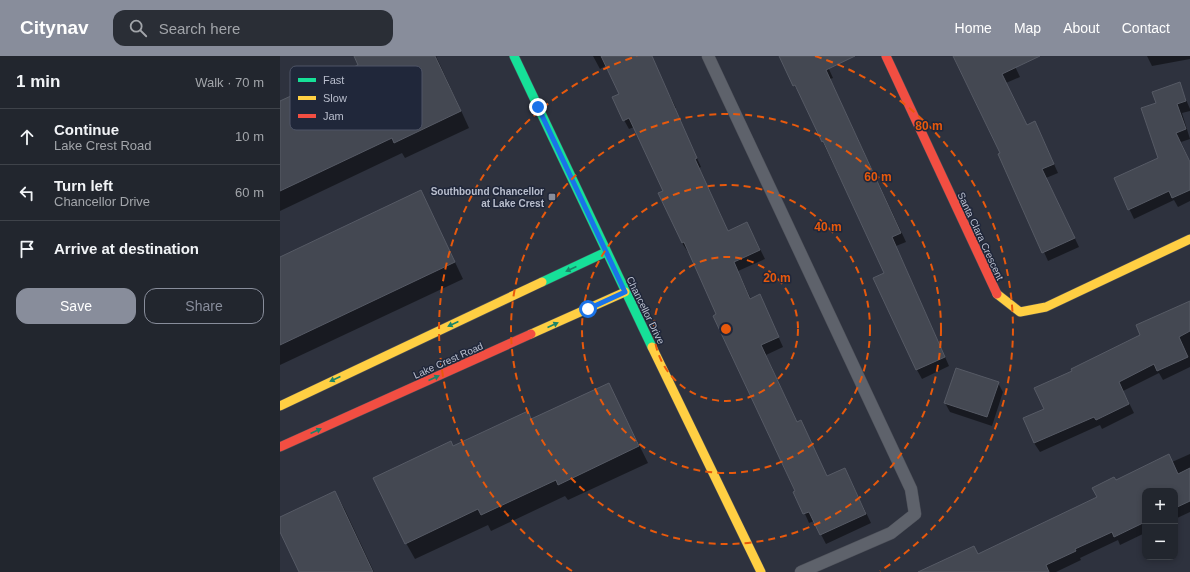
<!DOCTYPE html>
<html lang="en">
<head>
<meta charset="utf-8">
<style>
	body { margin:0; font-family:Helvetica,sans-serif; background:#2a2e36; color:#f1f3f6 }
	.controls { position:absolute; right:12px; bottom:12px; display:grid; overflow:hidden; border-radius:8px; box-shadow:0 2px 6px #0003 }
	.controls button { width:36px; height:36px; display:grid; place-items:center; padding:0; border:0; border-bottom:1px solid #3f434a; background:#22262e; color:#f1f3f6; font:20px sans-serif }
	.stop { position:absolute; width:12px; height:12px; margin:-9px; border:3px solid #1a73e8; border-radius:50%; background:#fff }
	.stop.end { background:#1a73e8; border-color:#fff; box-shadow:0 1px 4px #0008 }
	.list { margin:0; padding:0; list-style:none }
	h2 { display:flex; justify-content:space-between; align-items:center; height:52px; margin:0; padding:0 16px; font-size:17px }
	h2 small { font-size:13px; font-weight:400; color:#a2a5aa }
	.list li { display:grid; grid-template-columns:26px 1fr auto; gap:12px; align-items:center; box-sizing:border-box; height:56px; padding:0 16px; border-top:1px solid #3f434a }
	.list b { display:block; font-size:15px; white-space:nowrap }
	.list p { margin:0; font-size:13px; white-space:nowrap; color:#a2a5aa }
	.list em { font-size:13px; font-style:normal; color:#a2a5aa }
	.actions { display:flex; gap:8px; padding:12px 16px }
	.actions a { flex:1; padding:9px 0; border:1px solid #888d9b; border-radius:12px; text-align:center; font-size:14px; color:#888d9b }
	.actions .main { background:#888d9b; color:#fff }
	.icon { flex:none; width:22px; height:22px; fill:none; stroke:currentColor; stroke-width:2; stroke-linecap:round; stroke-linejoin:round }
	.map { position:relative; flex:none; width:910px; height:516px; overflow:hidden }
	header { display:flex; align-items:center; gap:24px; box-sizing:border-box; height:56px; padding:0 20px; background:#888d9b; color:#fff }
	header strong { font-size:19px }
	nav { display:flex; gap:22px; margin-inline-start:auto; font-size:14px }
	.search { width:280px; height:36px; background:#2a2e36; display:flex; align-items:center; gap:10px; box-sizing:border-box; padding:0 14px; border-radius:12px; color:#a2a5aa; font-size:15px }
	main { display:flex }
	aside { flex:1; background:#22262e }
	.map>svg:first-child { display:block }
	.shadow { fill:#0007 }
	.building { fill:#444852; stroke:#565a65 }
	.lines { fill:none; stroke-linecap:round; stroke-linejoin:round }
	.lane-casing { stroke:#4c4f58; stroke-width:13 }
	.fast-casing { stroke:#4c4f58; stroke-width:10 }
	.slow-casing { stroke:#4c4f58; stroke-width:10 }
	.jam-casing { stroke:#4c4f58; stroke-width:10 }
	.lane { stroke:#5e626b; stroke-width:12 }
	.fast { stroke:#16e098; stroke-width:9 }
	.slow { stroke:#ffcf43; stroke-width:9 }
	.jam { stroke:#f24e42; stroke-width:9 }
	.oneway { fill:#1b8469 }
	.route { stroke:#1a73e8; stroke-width:5 }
	.ring { fill:none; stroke:#e8590c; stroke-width:2; stroke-dasharray:7 5 }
	.poi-dot { fill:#888d9b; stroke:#20273a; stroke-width:1.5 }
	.labels { text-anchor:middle; stroke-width:3; stroke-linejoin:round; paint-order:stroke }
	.poi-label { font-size:10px; font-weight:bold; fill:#b9becd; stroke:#20273a; text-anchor:end }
	.street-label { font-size:10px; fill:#b9becd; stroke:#20273a }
	.key { fill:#20273a; stroke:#4e5466; stroke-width:1 }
	.key-label { font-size:11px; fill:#b9becd }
	.centre { fill:#e8590c; stroke:#20273a; stroke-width:2 }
	.ring-label { font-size:12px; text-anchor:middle; font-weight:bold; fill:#e8590c; stroke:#20273a; stroke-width:3; stroke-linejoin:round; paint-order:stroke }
</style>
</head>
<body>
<header>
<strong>Citynav</strong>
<div class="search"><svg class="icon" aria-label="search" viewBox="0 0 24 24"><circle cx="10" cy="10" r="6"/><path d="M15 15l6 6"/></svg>Search here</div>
<nav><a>Home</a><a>Map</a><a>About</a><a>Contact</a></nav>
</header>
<main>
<aside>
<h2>1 min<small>Walk · 70 m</small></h2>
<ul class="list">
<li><svg class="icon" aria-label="ahead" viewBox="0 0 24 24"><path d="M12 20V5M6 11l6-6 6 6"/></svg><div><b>Continue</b><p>Lake Crest Road</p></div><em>10 m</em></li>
<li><svg class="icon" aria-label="left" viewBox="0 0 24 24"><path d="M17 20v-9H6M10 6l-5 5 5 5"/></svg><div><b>Turn left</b><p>Chancellor Drive</p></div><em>60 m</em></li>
<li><svg class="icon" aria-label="arrive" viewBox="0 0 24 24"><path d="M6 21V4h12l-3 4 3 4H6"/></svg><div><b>Arrive at destination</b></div></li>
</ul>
<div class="actions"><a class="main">Save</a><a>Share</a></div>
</aside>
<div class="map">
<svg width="910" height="516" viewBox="0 0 910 516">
	<rect width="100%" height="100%" fill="#2e323e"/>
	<g class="shadow">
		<polygon points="75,0 156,0 189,72 125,102 122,97 0,155 0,46 79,9"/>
		<polygon points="313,0 370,0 396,52 394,52 421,111 419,112 448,175 467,167 485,203 458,215 471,243 484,249 503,291 486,299 517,367 547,421 565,413 591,467 546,488 534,465 529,467 409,195 408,196 402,187 385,135 354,71 349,73 344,64 340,38 327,9 320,13"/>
		<polygon points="500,0 543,0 553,22 550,23 626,186 616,190 669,310 642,323 637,314 594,223 605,217 520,38 514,29"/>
		<polygon points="673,0 730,0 740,21 726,27 747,70 759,75 778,117 766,122 799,191 768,205 720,98 721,98"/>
		<polygon points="867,0 910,0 910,3 872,10"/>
		<polygon points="899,27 910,53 910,55 902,57 910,83 901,86 910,106 910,145 898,151 894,144 854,163 835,123 879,102 877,47"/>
		<polygon points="141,135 183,223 0,309 0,202"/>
		<polygon points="910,246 910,311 883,324 879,317 843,335 854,357 822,373 820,369 760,396 754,387 765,353 793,316 862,280"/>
		<polygon points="718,327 723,336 712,370 670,356 665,347"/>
		<polygon points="329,328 368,407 288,444 285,440 211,475 208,469 135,503 126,487 173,392 247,357 252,364"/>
		<polygon points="910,398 910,456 895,463 895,435 865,435 865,477 840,489 838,484 800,502 801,504 776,516 671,516 698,499 818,442 835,425 892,406"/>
		<polygon points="55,436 64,452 94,516 20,516 0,473 0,462"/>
	</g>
	<g class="building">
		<polygon points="74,0 155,0 181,55 114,87 112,82 0,135 0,45 78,9"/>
		<polygon points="321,0 372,0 417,102 415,103 448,175 467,166 480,194 454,206 470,243 480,238 499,281 481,289 517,366 521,364 547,420 565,412 586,458 540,479 529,456 523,458 513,436 515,435 433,260 436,258 404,186 402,187 378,137 383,135 349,62 343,65 332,41 339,38"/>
		<polygon points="499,0 575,0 546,14 621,177 612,181 665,301 636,314 593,222 604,217 543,85 542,86 515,29 513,30"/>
		<polygon points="673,0 760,0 722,18 747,69 755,65 774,108 762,113 795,182 762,197 718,98 720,97"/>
		<polygon points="900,26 906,45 897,48 906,73 896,77 910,106 910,134 892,142 889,135 848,154 834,122 878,102 861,52 876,47 872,36"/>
		<polygon points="141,134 175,206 0,289 0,201"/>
		<polygon points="910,245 910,275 899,281 908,301 877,315 874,308 839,326 849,348 816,364 814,361 754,387 743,362 764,353 754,332 792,315 791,313 860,279 856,269"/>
		<polygon points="676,312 719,326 707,361 664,347"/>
		<polygon points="329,327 359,390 278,429 276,424 201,459 198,453 125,488 93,422 171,385 173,390 248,355 251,363"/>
		<polygon points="889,398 898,418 910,412 910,445 895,452 895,435 865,435 865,466 834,481 832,476 795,493 796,495 766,509 769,516 638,516 694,490 698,498 817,441 812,432 834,421 836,424"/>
		<polygon points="55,435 93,516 19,516 0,476 0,461"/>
	</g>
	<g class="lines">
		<g class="lane-casing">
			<polyline id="lane" points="428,0 631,433 635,458 611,477 521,516"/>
		</g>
		<g class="fast-casing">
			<g id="fast">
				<polyline points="234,0 372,291"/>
				<polyline points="262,226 326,196"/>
			</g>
		</g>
		<g class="slow-casing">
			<g id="slow">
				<polyline points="717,238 740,256 766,251 910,183"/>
				<polyline points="251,278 345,236"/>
				<polyline points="372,291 481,516"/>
				<polyline points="0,350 262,226"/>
			</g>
		</g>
		<g class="jam-casing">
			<g id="jam">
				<polyline points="606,0 717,238"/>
				<polyline points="0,391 251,278"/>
			</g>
		</g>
		<use href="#lane" class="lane"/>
		<use href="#fast" class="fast"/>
		<use href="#slow" class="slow"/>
		<use href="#jam" class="jam"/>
	</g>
	<defs><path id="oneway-solid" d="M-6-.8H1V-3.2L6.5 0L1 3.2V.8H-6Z"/></defs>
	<g class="oneway">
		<use href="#oneway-solid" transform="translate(291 213) rotate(155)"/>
		<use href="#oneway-solid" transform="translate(173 268) rotate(155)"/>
		<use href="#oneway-solid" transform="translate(273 269) rotate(-24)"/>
		<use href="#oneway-solid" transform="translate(154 322) rotate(-24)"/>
		<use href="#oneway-solid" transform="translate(55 323) rotate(155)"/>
		<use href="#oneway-solid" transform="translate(36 375) rotate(-24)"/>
	</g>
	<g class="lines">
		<polyline class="route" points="258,51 345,236 308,253"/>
	</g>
	<g class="ring">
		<circle cx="446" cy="273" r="72"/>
		<circle cx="446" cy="273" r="144"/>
		<circle cx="446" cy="273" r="215"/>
		<path d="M292 515A287 287 0 0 1 357 0M535 0A287 287 0 0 1 600 515"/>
	</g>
	<rect class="poi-dot" x="268" y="137" width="8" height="8" rx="2"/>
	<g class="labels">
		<g class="poi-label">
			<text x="264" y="139">Southbound Chancellor<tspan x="264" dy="12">at Lake Crest</tspan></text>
		</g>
		<g class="street-label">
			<text transform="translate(701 180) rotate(65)" y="4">Santa Clara Crescent</text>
			<text transform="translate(366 254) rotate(64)" y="4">Chancellor Drive</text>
			<text transform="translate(168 304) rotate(-24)" y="4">Lake Crest Road</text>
		</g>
	</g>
	<rect x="10" y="10" width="132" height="64" rx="6" class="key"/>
	<rect x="18" y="22" width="18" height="4" fill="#16e098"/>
	<rect x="18" y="40" width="18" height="4" fill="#ffcf43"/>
	<rect x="18" y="58" width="18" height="4" fill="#f24e42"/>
	<g class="key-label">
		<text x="43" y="28">Fast</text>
		<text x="43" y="46">Slow</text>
		<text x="43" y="64">Jam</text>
	</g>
	<circle cx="446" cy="273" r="6" class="centre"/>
	<g class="ring-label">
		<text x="649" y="74">80 m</text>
		<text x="598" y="125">60 m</text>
		<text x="548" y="175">40 m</text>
		<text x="497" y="226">20 m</text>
	</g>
</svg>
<div class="controls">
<button>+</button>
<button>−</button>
</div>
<div class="stop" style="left:308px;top:253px"></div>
<div class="stop end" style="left:258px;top:51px"></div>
</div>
</main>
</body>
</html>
